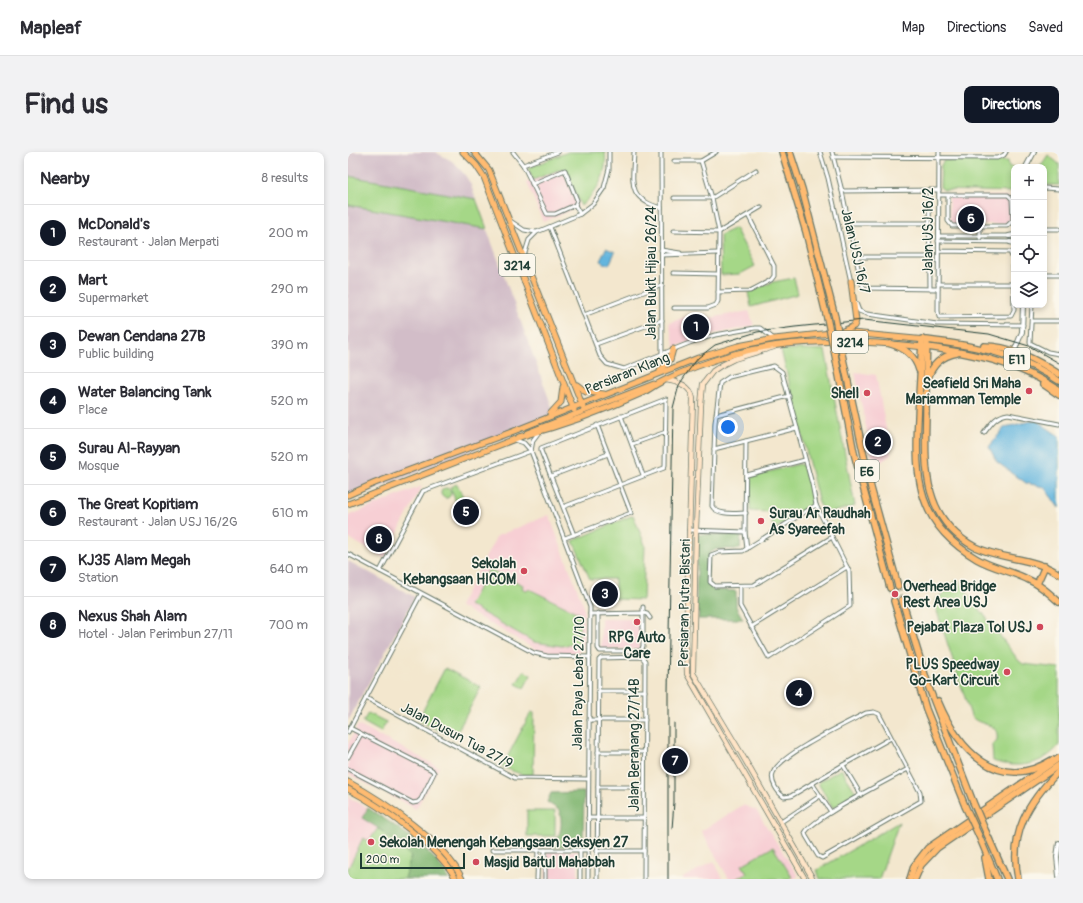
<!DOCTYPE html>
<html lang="en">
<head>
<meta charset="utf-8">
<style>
	body { margin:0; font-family:Pangolin,sans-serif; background:#f2f2f3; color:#2b2b33 }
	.controls { position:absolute; right:12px; top:12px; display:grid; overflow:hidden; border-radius:8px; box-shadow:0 2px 6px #0003 }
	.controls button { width:36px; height:36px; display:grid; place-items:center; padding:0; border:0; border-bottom:1px solid #e1e1e2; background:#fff; color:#2b2b33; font:20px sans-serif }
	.scale { position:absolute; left:12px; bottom:10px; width:105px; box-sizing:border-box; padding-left:4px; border:2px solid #1f3d34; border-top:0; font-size:11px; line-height:14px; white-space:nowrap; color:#1f3d34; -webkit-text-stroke:3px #fbf7ec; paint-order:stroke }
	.you { position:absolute; left:380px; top:275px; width:14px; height:14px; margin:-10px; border:3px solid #fff; border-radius:50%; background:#1a73e8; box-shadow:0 0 0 6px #1a73e833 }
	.badge { display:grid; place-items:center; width:26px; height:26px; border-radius:50%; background:#111827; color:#fff; font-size:13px; font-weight:700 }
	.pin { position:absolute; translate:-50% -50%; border:2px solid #fff; box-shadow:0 1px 4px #0006 }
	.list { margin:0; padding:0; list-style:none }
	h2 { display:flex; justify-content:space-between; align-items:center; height:52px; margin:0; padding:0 16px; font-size:17px }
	h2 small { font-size:13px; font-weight:400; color:#7c7c81 }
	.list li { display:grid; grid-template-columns:26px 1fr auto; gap:12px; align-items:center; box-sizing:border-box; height:56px; padding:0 16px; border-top:1px solid #e1e1e2 }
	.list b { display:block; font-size:15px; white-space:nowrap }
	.list p { margin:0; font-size:13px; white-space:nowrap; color:#7c7c81 }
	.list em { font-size:13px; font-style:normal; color:#7c7c81 }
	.icon { flex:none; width:22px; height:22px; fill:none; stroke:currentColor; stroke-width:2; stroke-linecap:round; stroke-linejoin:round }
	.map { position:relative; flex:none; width:711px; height:727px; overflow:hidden; border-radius:8px }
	header { display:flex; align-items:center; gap:24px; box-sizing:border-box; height:56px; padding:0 20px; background:#fff; border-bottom:1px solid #e1e1e2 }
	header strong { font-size:19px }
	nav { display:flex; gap:22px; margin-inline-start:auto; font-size:14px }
	.intro { display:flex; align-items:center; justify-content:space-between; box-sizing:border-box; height:96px; padding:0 24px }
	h1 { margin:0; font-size:28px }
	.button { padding:10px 18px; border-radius:8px; background:#111827; color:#fff; font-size:14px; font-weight:700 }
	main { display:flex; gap:24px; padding:0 24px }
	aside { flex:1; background:#fff; border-radius:8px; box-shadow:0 2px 6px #0003 }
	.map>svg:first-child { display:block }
	.built { fill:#f7cfd4 }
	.industrial { fill:#d2bdc8 }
	.green { fill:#a5d787; stroke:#628a5e }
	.forest { fill:#84b874; stroke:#527a54 }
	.water { fill:#63b5de; stroke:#417989 }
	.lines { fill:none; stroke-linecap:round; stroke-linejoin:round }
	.motorway-tunnel { stroke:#c9c5af; stroke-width:5.5; stroke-dasharray:5.5 3; stroke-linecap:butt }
	.minor-casing { stroke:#69786a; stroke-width:5 }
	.tertiary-casing { stroke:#69786a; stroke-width:6 }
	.secondary-casing { stroke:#69786a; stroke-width:6 }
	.primary-casing { stroke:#69786a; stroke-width:7 }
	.motorway-casing { stroke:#69786a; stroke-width:8 }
	.minor { stroke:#fff; stroke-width:3 }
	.tertiary { stroke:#fff; stroke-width:4 }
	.secondary { stroke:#ffe4c6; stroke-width:4.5 }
	.primary { stroke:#ffbb71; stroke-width:5 }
	.motorway { stroke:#ffbb71; stroke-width:5.5 }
	.tram { stroke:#1f3d34; stroke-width:1 }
	.motorway-bridge-casing { stroke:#69786a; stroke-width:8; stroke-linecap:butt }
	.motorway-bridge { stroke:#ffbb71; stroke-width:5.5 }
	.poi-dot { fill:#d1495b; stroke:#fbf7ec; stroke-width:1.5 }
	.labels { text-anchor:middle; stroke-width:3; stroke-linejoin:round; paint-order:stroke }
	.shield { fill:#fbf7ec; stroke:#61756b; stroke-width:1 }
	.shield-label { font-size:13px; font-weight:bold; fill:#1f3d34 }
	.street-label { font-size:14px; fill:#1f3d34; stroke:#fbf7ec }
	.poi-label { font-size:14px; font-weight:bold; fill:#1f3d34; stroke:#fbf7ec; text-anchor:end }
</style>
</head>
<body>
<header>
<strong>Mapleaf</strong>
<nav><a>Map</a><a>Directions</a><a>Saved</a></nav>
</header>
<div class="intro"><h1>Find us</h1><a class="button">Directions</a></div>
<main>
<aside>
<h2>Nearby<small>8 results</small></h2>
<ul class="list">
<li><span class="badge">1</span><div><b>McDonald's</b><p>Restaurant · Jalan Merpati</p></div><em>200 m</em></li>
<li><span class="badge">2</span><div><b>Mart</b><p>Supermarket</p></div><em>290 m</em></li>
<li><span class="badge">3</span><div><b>Dewan Cendana 27B</b><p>Public building</p></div><em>390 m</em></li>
<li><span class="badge">4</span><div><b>Water Balancing Tank</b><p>Place</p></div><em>520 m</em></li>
<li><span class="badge">5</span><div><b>Surau Al-Rayyan</b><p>Mosque</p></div><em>520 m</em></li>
<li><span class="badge">6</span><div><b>The Great Kopitiam</b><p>Restaurant · Jalan USJ 16/2G</p></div><em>610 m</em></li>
<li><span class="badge">7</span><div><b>KJ35 Alam Megah</b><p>Station</p></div><em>640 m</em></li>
<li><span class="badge">8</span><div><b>Nexus Shah Alam</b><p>Hotel · Jalan Perimbun 27/11</p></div><em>700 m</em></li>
</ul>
</aside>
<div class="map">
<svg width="711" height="727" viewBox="0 0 711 727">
	<rect width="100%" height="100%" fill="#fbf7ec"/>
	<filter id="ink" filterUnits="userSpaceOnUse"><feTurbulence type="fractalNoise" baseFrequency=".025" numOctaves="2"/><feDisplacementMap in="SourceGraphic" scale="8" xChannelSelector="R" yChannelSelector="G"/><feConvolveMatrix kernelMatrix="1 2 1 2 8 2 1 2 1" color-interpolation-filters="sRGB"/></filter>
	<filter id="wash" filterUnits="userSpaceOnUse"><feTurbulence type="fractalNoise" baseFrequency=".012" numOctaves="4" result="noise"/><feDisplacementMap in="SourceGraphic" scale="16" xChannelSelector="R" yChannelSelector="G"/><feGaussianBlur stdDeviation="0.9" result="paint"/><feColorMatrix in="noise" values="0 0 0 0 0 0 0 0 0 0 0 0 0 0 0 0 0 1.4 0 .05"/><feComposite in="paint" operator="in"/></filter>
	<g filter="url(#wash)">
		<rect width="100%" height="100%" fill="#f3e7ce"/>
		<g class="built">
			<polygon points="214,17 230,55 195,70 179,30"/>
			<polygon points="601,44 659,44 663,48 663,67 659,72 605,72 602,69"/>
			<polygon points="401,159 406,174 364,182 327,195 321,171 347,161 361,166"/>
			<polygon points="507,220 528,223 543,303 526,315"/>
			<polygon points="74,334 37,406 0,386 0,364"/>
			<polygon points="201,363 236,455 235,496 229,501 204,501 189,498 111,454 149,384"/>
			<polygon points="253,466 293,466 292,497 253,497"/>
			<polygon points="10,573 91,615 68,657 0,622 0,592"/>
			<polygon points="0,645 20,656 14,666 30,676 57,727 0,727"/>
			<polygon points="395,653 408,658 450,724 446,727 381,727 353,679"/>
			<polygon points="199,699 230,699 230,727 198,727"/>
			<polygon points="366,709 375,727 333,727"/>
		</g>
		<g class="industrial">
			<polygon points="0,0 87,0 104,9 117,23 122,31 208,266 0,348"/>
			<polygon points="0,409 67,445 0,569"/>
		</g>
		<g class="green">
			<path d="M220,0h37c3,23 -8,39 -24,54l-17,-38 -31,12 -5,-12z"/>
			<polygon points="700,3 711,12 711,33 696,33 696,15 692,15"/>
			<polygon points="596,8 660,9 661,15 666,15 666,40 596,38 592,35 593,13"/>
			<polygon points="0,24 128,47 139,77 0,53"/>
			<polygon points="387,76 407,114 392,122 373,123 372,83"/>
			<polygon points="446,126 450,142 403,155 400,140 425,130"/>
			<polygon points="452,197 477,198 507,354 477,362 471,351 433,198"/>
			<polygon points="451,312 456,314 466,352 425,378 423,360 402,359 402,327 405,324"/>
			<polygon points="109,332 116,347 108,350 102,335"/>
			<circle cx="98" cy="341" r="5"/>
			<polygon points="285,363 297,393 295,448 267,447 267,427 242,427 225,389"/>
			<polygon points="141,417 175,433 174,436 179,439 181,437 232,462 231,491 214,494 186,490 121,453"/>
			<path d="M609,427l62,82 4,3 36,4v77c-16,21 -42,24 -66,16l-1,-16 5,-5c3,-19 -18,-13 -26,-24l-36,-111v-6l6,-3z"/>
			<polygon points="97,516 133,535 106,586 70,568"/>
			<polygon points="176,519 183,523 176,536 168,532"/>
			<polygon points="183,560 186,561 185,623 175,623 154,615"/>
			<polygon points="20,561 38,570 33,580 15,570"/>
			<polygon points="493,617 509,642 485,656 470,631"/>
			<rect x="179" y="659" width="28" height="25"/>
			<polygon points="551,670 531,727 472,727 469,718"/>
			<polygon points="30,676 63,704 57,727 0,727 0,717 15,686 21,689"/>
			<polygon points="425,695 444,725 441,727 388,727 399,721 394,713"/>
		</g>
		<g class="forest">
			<polygon points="350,382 393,384 392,397 369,397 361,401 359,429 366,438 388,439 388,455 395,467 350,467 351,460 348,460"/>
			<path d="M236,640l-1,55h-32l1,-4c10,-7 11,-21 7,-33l-12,-8 4,-9z"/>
			<path d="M20,656c30,20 63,39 81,71h-44l6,-23 -33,-28 -16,-10z"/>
		</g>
		<g class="water">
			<polygon points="258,96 267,100 261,113 252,109"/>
			<polygon points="688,268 711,284 711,356 696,335 678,331 649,310 641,295 657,275"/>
		</g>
	</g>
	<g filter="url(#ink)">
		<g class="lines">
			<g class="motorway-tunnel">
				<polyline points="550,434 554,448"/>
				<polyline points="542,436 546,449"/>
			</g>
			<g class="minor-casing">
				<g id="minor">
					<polyline points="165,0 175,13 199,62 207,62 227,53"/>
					<path d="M286,0c-1,30 -8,46 27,56"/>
					<polyline points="313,0 314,202"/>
					<polyline points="472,0 480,26 503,130"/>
					<polyline points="484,0 494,39 513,130 516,136 590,137"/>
					<polyline points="485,5 649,6 656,3 658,0"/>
					<polyline points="326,9 353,9 368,0"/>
					<polyline points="175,13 210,0"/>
					<polyline points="184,32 217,18 229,48 227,53"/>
					<polyline points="696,36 711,37"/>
					<polyline points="581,38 582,137"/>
					<polyline points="494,39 591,38"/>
					<polyline points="591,43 660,43 664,47 665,68 659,74 604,74 600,69 600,43"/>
					<polyline points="326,46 364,46 408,18"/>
					<polyline points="227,53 232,62"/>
					<polyline points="161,68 176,78 188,80"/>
					<polyline points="502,71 582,71"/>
					<polyline points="632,74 632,86"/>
					<polyline points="202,75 252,204 259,212 276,217 344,190 367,183 407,176 412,176 426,187"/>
					<polyline points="696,77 711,77"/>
					<polyline points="325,79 371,80 413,55"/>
					<polyline points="591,84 663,84"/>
					<polyline points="590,89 664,90"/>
					<polyline points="313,98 332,101"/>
					<polyline points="591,99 662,100 665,107 666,158 663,164 591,165 590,159 591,0"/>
					<polyline points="314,103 370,101"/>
					<polyline points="176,104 181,88 189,80 232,62 245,52 256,36 261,17 261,0"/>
					<polyline points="507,105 582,105"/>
					<polyline points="325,121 370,122"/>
					<polyline points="696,123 711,123"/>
					<polyline points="590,132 665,132"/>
					<polyline points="370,140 402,139 423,128 426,124 426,114 400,63"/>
					<polyline points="508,151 511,159 519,162 589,172 675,173"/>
					<polyline points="684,153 682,191 700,200 711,202"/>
					<polyline points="326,156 360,156 368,153 370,149 371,80 364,46 353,9"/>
					<polyline points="236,163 314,133"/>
					<polyline points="684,169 711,169"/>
					<polyline points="248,192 314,168"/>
					<polyline points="368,263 441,244"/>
					<polyline points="273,264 295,323"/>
					<path d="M636,281c7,-9 11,-17 24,-19l51,10"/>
					<polyline points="167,288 176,291 183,299 242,455 240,727"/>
					<polyline points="398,289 397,380 399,397"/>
					<polyline points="284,292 318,280"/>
					<polyline points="366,297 449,276"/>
					<polyline points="183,299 185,288 191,280"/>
					<polyline points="399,323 457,308"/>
					<polyline points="203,324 260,302"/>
					<polyline points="468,353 395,399 371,400 363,403 362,430 367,434 406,433 484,385"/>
					<path d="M215,355l101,-39 1,-3 1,-66 -125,49v3c11,28 22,56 33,84"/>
					<polyline points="341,378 397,380"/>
					<polyline points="217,386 283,361 249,273"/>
					<polyline points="0,402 186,501 199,504 242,505"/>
					<polyline points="32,419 75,339 183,299"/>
					<path d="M392,434v20l29,52 81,-52 -1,-35 -33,-66 -4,-21 -30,-112 -8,-6 -45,11 -9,6 -5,40 -3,83c5,10 25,7 34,7"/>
					<polyline points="250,461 250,496 252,499 293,499 295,494 295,455"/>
					<polyline points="242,462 295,461 299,462 302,466"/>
					<polyline points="403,475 499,415"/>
					<polyline points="250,539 297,539"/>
					<polyline points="18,546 167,626 240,627"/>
					<polyline points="241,568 297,568"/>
					<polyline points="0,580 73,442"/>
					<path d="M543,586l-48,27 -52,31 -7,1c-6,-4 -14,-15 -11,-24 6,-18 74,-50 93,-60l8,-1 5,2 41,78 1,9 -99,57 -4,-2 -12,-20 -1,-3c6,-14 85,-54 103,-64"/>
					<polyline points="250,600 296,600"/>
					<polyline points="0,605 13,582"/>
					<polyline points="495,613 513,643"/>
					<polyline points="0,617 65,651 70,650 73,647 86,621 84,618 2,576"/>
					<polyline points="464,631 483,660"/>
					<polyline points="250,635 296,635"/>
					<polyline points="240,666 296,666"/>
					<polyline points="433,670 472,644"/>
					<polyline points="144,698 240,698"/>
					<polyline points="249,699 296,699"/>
					<polyline points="189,727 190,698"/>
					<polyline points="197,727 197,698"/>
					<polyline points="232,727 232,698"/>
					<polyline points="249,727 251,508 253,506 294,505 297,509 296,727"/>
				</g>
			</g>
			<g class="tertiary-casing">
				<g id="tertiary">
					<polyline points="678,15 686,0"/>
					<polyline points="661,84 666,83"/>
					<polyline points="662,90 666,91"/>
					<polyline points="666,200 674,180 675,153"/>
					<polyline points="711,691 709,705 711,724"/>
				</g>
			</g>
			<g class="secondary-casing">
				<g id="secondary">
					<polyline points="426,195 386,207 374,213 365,219 355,232 353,253 348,378 345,521 393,601 465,727"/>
					<path d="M318,228c12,2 25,5 27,19l-7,240 1,35 118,205"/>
				</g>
			</g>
			<g class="primary-casing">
				<g id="primary">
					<polyline points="115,0 128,13 136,25 226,258"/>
					<polyline points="126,0 141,18 235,255"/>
					<polyline points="495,179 506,174 508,169 503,129"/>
					<polyline points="312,219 322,208 325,197"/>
					<polyline points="229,233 238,240 256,242"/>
					<polyline points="202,262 213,250 215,235"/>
					<polyline points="179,281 306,232"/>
					<path d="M171,285c42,-11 84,-26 123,-44 7,-3 14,-9 21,-12 22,-11 47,-20 71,-27 61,-17 128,-14 190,-7"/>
					<polyline points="0,343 27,331 166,279 350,206 390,194 426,187 493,180 578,188"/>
					<polyline points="0,352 172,285"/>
					<path d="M0,630c34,18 99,62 114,97"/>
					<path d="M0,637c33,17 91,58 108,90"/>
				</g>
			</g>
			<g class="motorway-casing">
				<g id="motorway">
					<polyline points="434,0 458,80 479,166"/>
					<polyline points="442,0 454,37 487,165"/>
					<path d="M574,187c-1,26 -3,53 -4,79 -3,61 -1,106 59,141 16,9 34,12 50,20 12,5 22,14 32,23"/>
					<path d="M543,192c14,4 24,12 28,26"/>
					<path d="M636,194c27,0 53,14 75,28"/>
					<path d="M579,195c49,7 89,15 132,43"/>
					<polyline points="494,202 523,336 550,434"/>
					<polyline points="487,203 506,301 542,436"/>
					<path d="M580,227c4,-15 14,-23 29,-26"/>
					<path d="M711,229c-41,-28 -84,-35 -132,-41 -1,24 -1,49 -1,73 -1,52 -5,105 49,134 27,13 58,10 84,27"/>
					<polyline points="695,232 711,243"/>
					<polyline points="689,432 697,414"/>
					<polyline points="554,448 581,536 625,650"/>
					<polyline points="546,449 578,557 617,654"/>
					<path d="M590,549c20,48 59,93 114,59"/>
					<polyline points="638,680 659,727"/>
					<polyline points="631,684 649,727"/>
					<polyline points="637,706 641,727"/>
					<polyline points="562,727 566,714 580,696 711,606"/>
					<polyline points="567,727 573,713 589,696 711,613"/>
					<path d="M670,727c-9,-46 10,-77 41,-108"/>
				</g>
			</g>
			<use href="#minor" class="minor"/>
			<use href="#tertiary" class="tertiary"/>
			<use href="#secondary" class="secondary"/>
			<use href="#primary" class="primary"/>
			<use href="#motorway" class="motorway"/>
			<g class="tram">
				<polyline points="324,677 326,650 326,571"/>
				<polyline points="320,727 320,540 325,256 331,233 341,218 350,206 367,193 409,180 447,175 516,168 641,182 681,194 711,211"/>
			</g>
			<g class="motorway-bridge-casing">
				<g id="motorway-bridge">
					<polyline points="487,165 494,202"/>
					<polyline points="479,166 487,203"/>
					<polyline points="625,650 638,680"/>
					<polyline points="617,654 631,684"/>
				</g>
			</g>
			<use href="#motorway-bridge" class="motorway-bridge"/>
		</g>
	</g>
	<g class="poi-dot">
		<circle cx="681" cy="239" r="4"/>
		<circle cx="519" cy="241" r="4"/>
		<circle cx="413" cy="369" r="4"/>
		<circle cx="176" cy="419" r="4"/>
		<circle cx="547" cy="442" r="4"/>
		<circle cx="289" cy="470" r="4"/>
		<circle cx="692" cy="475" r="4"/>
		<circle cx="659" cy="520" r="4"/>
		<circle cx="23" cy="690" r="4"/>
		<circle cx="128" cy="710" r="4"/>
	</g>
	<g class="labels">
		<g class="shield">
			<rect x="151" y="102" width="36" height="22" rx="3"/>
			<rect x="484" y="179" width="36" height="22" rx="3"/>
			<rect x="656" y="196" width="26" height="22" rx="3"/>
			<rect x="507" y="308" width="24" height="22" rx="3"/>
		</g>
		<g class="shield-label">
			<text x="169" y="118">3214</text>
			<text x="502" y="195">3214</text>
			<text x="669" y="212">E11</text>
			<text x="519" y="324">E6</text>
		</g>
		<g class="street-label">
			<text transform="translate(580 79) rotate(-90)" y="5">Jalan USJ 16/2</text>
			<text transform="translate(508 99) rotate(77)" y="5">Jalan USJ 16/7</text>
			<text transform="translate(303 121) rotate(-90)" y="5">Jalan Bukit Hijau 26/24</text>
			<text transform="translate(279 221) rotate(-22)" y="5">Persiaran Klang</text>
			<text transform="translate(336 451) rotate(-89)" y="5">Persiaran Putra Bistari</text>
			<text transform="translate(230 531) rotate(-89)" y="5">Jalan Paya Lebar 27/10</text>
			<text transform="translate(109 583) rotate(28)" y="5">Jalan Dusun Tua 27/9</text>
			<text transform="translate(286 593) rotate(-90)" y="5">Jalan Beranang 27/14B</text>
		</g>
		<g class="poi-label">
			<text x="673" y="236">Seafield Sri Maha<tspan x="673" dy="16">Mariamman Temple</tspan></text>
			<text x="511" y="246">Shell</text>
			<text x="421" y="366" text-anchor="start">Surau Ar Raudhah<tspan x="421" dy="16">As Syareefah</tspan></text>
			<text x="168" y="416">Sekolah<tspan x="168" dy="16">Kebangsaan HICOM</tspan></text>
			<text x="555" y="439" text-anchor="start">Overhead Bridge<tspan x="555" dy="16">Rest Area USJ</tspan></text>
			<text x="684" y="480">Pejabat Plaza Tol USJ</text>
			<text x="289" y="490" text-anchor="middle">RPG Auto<tspan x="289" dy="16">Care</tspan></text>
			<text x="651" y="517">PLUS Speedway<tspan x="651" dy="16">Go-Kart Circuit</tspan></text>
			<text x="31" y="695" text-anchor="start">Sekolah Menengah Kebangsaan Seksyen 27</text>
			<text x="136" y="715" text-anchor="start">Masjid Baitul Mahabbah</text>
		</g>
	</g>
</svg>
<div class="controls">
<button>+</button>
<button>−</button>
<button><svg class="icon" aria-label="locate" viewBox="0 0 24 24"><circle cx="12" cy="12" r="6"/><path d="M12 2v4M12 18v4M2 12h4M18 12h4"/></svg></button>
<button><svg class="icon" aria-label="layers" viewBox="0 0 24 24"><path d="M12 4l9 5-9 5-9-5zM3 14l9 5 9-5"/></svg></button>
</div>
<div class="scale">200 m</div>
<div class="you"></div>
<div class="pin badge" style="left:348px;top:175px">1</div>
<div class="pin badge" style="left:530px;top:290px">2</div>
<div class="pin badge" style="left:257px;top:442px">3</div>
<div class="pin badge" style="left:451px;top:541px">4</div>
<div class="pin badge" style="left:118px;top:360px">5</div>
<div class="pin badge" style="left:623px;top:67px">6</div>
<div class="pin badge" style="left:327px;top:609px">7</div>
<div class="pin badge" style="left:31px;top:387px">8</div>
</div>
</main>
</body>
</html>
